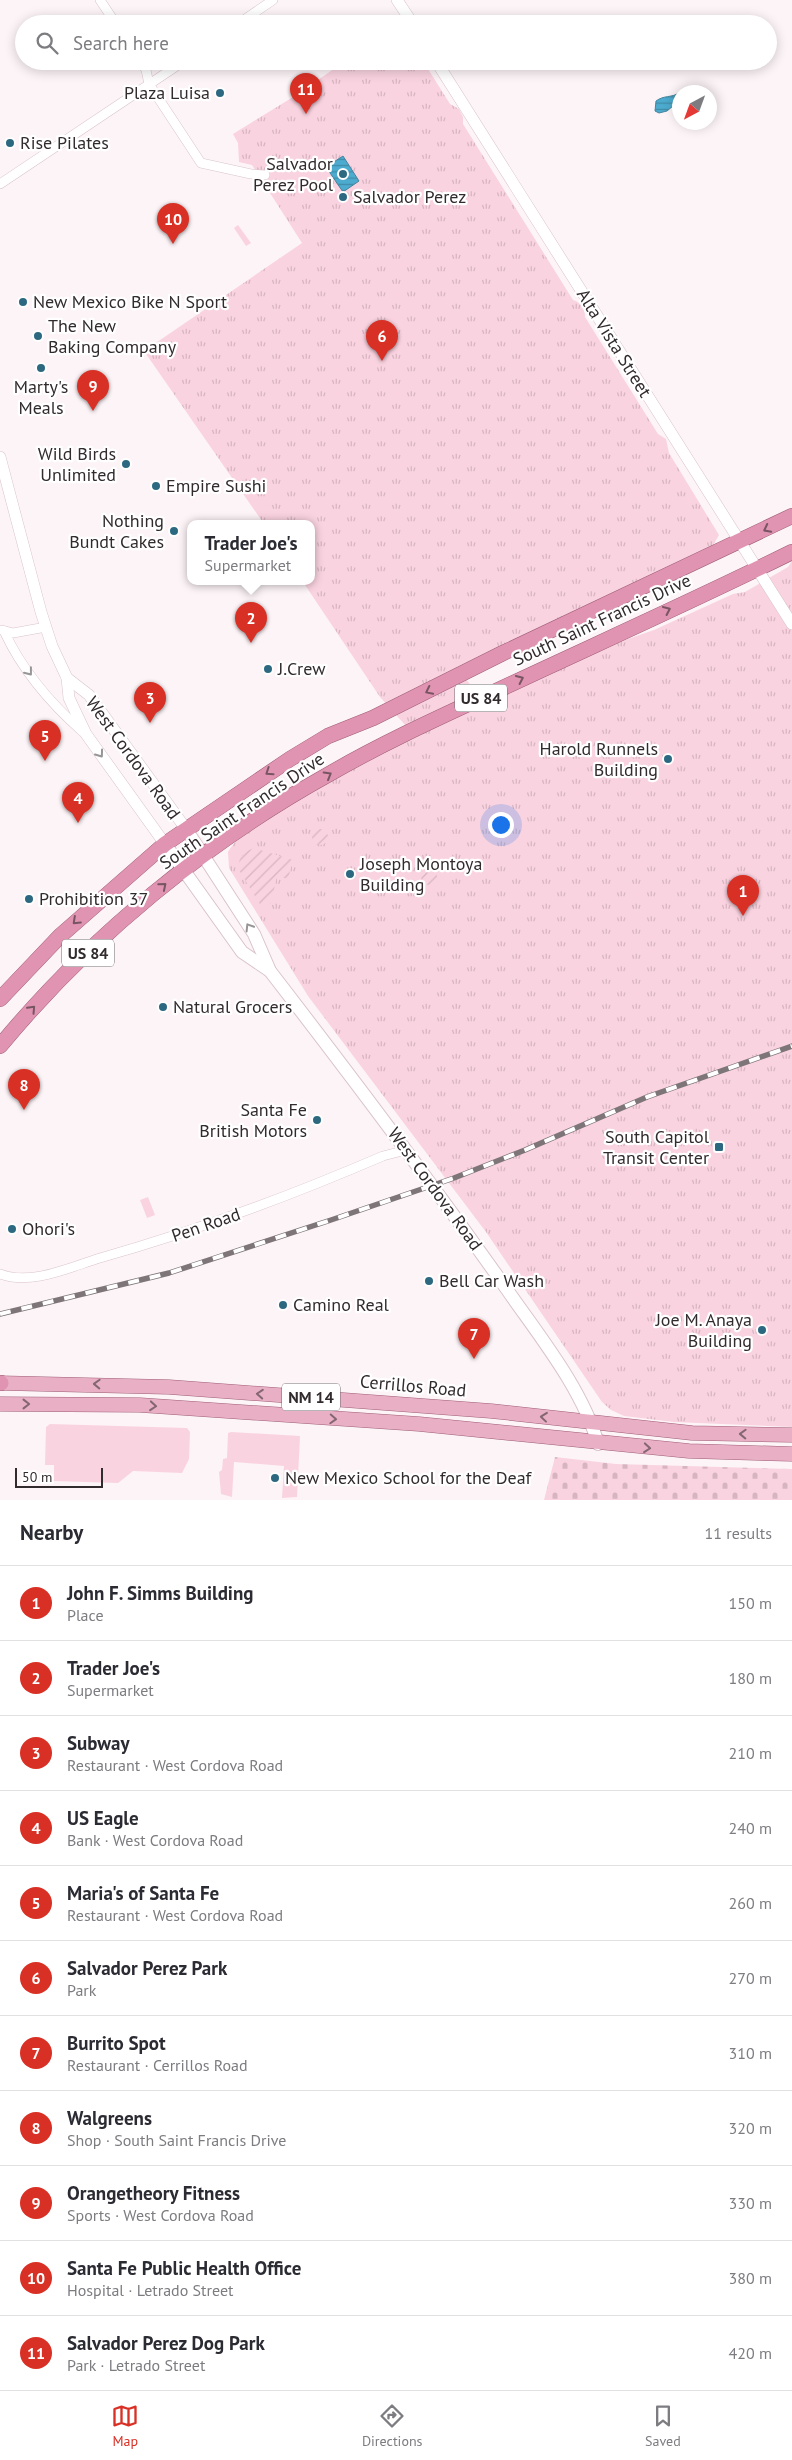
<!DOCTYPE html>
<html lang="en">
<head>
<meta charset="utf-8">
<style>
	body { margin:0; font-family:"PT Sans",sans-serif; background:#f2f2f3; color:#2b2b33 }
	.compass { position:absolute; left:672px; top:85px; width:45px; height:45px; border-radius:50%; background:#fff; box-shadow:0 2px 12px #0003; rotate:221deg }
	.scale { position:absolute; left:15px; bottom:12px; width:88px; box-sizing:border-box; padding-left:5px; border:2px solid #322b2d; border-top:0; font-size:14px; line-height:18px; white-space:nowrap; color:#322b2d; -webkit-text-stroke:4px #fff; paint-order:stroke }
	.you { position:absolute; left:500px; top:824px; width:18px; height:18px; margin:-12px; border:4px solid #fff; border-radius:50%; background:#1a73e8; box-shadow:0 0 0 8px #1a73e833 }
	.badge { display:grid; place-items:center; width:32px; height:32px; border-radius:50%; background:#d93025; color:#fff; font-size:16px; font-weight:700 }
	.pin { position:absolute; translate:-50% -41px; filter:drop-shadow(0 1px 2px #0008) }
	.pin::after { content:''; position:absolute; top:26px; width:18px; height:15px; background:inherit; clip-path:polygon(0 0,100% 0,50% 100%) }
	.popup { position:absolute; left:187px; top:520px; width:128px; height:65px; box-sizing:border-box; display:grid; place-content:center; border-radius:10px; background:#fff; filter:drop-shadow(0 1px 4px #0005); font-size:16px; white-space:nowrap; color:#7c7c81 }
	.popup b { font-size:19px; color:#2b2b33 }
	.popup::after { content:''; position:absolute; left:50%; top:100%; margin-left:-10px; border:10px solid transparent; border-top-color:#fff }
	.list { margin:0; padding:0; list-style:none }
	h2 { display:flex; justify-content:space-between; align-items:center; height:65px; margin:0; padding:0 20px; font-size:21px }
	h2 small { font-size:16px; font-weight:400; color:#7c7c81 }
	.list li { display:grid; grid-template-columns:32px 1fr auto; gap:15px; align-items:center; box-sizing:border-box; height:75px; padding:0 20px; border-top:1px solid #e1e1e2 }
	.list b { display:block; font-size:19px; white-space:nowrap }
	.list p { margin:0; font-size:16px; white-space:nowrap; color:#7c7c81 }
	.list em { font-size:16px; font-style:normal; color:#7c7c81 }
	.icon { flex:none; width:28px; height:28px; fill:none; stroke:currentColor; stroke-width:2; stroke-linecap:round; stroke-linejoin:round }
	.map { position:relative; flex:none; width:792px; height:1500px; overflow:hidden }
	.search { position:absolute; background:#fff; box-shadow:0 2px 12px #0003; left:15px; right:15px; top:15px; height:55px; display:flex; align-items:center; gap:12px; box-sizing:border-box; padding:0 18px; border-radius:28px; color:#7c7c81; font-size:19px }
	.sheet { height:890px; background:#fff }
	nav { display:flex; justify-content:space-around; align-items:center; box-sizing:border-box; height:70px; border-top:1px solid #e1e1e2; background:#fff; font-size:14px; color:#7c7c81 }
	nav a { display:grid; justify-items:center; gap:2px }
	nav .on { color:#d93025 }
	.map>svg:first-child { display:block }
	.grass { fill:#fad3e0 }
	.cemetery { fill:url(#cemetery-stones) }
	.park { fill:url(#park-tufts) }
	.garden { fill:url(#garden-furrows) }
	.water { fill:url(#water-rules); stroke:#44859e }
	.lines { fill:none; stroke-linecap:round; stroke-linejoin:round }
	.minor-casing { stroke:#d9c4cb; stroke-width:10 }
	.tertiary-casing { stroke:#d9c4cb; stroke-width:12 }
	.secondary-casing { stroke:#d9c4cb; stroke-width:14 }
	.primary-casing { stroke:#9f5e76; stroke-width:15 }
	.trunk-casing { stroke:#9f5e76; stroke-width:16 }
	.minor { stroke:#fff; stroke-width:9 }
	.tertiary { stroke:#fff; stroke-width:11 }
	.secondary { stroke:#fff; stroke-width:12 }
	.primary { stroke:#e8afc5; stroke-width:14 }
	.trunk { stroke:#e094b2; stroke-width:15 }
	.rail-casing { stroke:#7d7578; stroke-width:5.5 }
	.rail { stroke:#fff; stroke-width:4; stroke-dasharray:11; stroke-linecap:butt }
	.oneway { stroke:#785562 }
	.oneway2 { stroke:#989596 }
	.oneway3 { stroke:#846671 }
	.poi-dot { fill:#2c6880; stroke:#fff; stroke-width:2 }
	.labels { text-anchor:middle; stroke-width:4.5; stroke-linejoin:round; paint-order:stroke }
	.shield { fill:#fff; stroke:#706b6c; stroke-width:1 }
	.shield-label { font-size:16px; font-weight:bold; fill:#322b2d }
	.poi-label { font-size:18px; fill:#322b2d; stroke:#fff; text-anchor:start }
	.street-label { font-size:18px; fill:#322b2d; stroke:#fff }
</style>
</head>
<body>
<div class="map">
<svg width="792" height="1500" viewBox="0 0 792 1500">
	<defs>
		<pattern id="cemetery-stones" width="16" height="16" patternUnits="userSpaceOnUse" patternTransform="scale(1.25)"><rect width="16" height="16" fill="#fad3e0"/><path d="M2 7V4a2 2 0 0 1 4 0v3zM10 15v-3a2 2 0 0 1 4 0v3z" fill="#d7b5c0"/></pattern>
		<pattern id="park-tufts" width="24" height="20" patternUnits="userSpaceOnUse" patternTransform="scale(1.25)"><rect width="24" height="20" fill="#fad3e0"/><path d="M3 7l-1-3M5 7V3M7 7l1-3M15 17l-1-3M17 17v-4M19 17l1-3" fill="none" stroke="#d7b5c0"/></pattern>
		<pattern id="garden-furrows" width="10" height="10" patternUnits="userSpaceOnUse" patternTransform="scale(1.25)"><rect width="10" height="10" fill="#fad3e0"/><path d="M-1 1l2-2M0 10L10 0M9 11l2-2" fill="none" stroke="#d7b5c0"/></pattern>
		<pattern id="water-rules" width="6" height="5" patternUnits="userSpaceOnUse" patternTransform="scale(1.25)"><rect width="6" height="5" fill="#4cabcf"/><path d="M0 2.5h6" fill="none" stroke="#408ba8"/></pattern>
	</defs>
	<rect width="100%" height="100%" fill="#fdf4f7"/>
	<g class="grass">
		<polygon points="238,225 251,243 246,246 234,228"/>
		<polygon points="50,1424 187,1428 190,1432 189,1459 182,1473 133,1471 118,1483 54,1481 54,1465 45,1465 46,1427"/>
		<polygon points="231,1432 300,1436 297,1497 282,1498 284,1466 234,1462 232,1497 221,1494 219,1472 222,1470 223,1459 227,1458 228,1433"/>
	</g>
	<polygon class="cemetery" points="555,1457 616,1464 792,1469 792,1500 544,1500"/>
	<g class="park">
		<path d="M345,61h78l27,43 9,5 4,8v7l110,176c8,2 12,9 12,17l73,117 8,5 3,14 50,82 -7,12 -255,120 27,36 135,-61 35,-12 79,-36 12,-2 43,-25 4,-6v866l-118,-5 -50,-6 -13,-6 -9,-8 -116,-170 -178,-236 -79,-128 -1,-16c8,-14 23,-23 37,-32 47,-33 98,-59 150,-84l-35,-39 -77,-115h8v-58h-47l-120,-173 158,-108 -50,-78 -13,-3 -1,-19 -5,-9 65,-40z"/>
		<polygon points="148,1197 155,1215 147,1218 140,1200"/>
	</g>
	<g class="garden">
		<circle cx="320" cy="837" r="8"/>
		<path d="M254,848l39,12 -5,19 -11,-3 -6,27 -8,6 -24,-39c-2,-11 4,-18 15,-22z"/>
		<circle cx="429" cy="877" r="8"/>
	</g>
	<g class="water">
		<path d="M679,93v8l-12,10 -8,2 -4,-2 1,-10c8,-6 15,-3 23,-8z"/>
		<polygon points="343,156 359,181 343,192 326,167"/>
	</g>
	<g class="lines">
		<g class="minor-casing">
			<g id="minor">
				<polyline points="100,0 116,24"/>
				<polyline points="238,24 273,0"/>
				<polyline points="141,61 146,70 149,84 201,163 251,174 265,175"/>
				<polyline points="0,184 184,61"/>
				<polyline points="2,630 13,633 46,627"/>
				<path d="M4,631c18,39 47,73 79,101"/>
				<path d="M0,1274c31,12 70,-7 100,-16 96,-27 190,-62 283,-102l23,-6"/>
			</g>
		</g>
		<g class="tertiary-casing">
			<g id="tertiary">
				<polyline points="397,0 413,24"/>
				<polyline points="436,61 792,624"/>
				<polyline points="0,457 41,612 52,646 67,678 69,698 86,734 165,844"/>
				<polyline points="67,678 89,695 186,829"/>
			</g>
		</g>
		<g class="secondary-casing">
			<g id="secondary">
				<path d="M186,829l68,105 16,37c81,105 161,211 238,320 32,46 75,99 90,153"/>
				<polyline points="165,844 242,952 270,971"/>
			</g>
		</g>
		<g class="primary-casing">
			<g id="primary">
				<polyline points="0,1383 169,1387 491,1411 692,1433 792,1435"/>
				<polyline points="0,1404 140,1405 419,1424 689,1451 792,1454"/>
			</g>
		</g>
		<g class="trunk-casing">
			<g id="trunk">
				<polyline points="0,999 60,936 165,844 290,759 328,736 373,718 501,654 792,516"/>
				<path d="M0,1046c91,-110 206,-204 331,-273 52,-30 107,-55 161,-80 100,-47 201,-92 300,-141"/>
				<polyline points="0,1383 1,1383"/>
			</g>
		</g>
		<use href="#minor" class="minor"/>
		<use href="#tertiary" class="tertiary"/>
		<use href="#secondary" class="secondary"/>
		<use href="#primary" class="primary"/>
		<use href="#trunk" class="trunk"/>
		<g class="rail-casing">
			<polyline id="rail" points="0,1314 169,1273 331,1220 454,1178 525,1150 647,1097 792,1046"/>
		</g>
		<use href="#rail" class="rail"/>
	</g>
	<defs><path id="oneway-chevron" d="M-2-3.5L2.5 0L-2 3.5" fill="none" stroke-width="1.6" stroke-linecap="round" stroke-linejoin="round" transform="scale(1.25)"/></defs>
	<g class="oneway">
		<use href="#oneway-chevron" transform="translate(767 529) rotate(153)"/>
		<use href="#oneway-chevron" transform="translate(667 610) rotate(-25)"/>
		<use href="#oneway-chevron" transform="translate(520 679) rotate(-25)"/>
		<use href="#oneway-chevron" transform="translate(429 691) rotate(154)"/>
		<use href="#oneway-chevron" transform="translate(269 772) rotate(146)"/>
		<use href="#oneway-chevron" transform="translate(328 775) rotate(-30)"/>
		<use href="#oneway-chevron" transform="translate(163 886) rotate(-40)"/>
		<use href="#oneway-chevron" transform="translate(76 921) rotate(137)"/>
		<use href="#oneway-chevron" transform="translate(32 1009) rotate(-47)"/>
	</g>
	<g class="oneway2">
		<use href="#oneway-chevron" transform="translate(29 672) rotate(52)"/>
		<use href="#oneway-chevron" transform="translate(100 754) rotate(54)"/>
		<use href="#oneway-chevron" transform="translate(249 927) rotate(-122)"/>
	</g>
	<g class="oneway3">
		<use href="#oneway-chevron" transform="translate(97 1384) rotate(-178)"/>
		<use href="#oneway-chevron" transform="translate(260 1394) rotate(-176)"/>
		<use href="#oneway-chevron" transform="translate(26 1404)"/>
		<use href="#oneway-chevron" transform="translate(153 1406) rotate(5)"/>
		<use href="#oneway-chevron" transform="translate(544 1417) rotate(-174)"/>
		<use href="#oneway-chevron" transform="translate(333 1419) rotate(3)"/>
		<use href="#oneway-chevron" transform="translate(743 1434) rotate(-178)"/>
		<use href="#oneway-chevron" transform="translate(647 1448) rotate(5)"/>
	</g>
	<g class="poi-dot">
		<circle cx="220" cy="93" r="5"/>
		<circle cx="10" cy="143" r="5"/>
		<circle cx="343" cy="174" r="5"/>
		<circle cx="343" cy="197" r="5"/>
		<circle cx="23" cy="302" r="5"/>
		<circle cx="38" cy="336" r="5"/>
		<circle cx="41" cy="368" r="5"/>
		<circle cx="126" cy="464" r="5"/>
		<circle cx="156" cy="486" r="5"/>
		<circle cx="174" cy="531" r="5"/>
		<circle cx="268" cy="669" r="5"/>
		<circle cx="668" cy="759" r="5"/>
		<circle cx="350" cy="874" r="5"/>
		<circle cx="29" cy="899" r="5"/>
		<circle cx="163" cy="1007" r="5"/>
		<circle cx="317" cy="1120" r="5"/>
		<rect x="714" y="1142" width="10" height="10" rx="2.5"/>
		<circle cx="12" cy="1229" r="5"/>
		<circle cx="429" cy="1281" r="5"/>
		<circle cx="283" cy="1305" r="5"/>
		<circle cx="762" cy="1330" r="5"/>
		<circle cx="275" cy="1478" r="5"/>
	</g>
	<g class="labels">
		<g class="shield">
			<rect x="455" y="684.5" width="52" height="27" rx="4"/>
			<rect x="62" y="939.5" width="52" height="27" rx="4"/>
			<rect x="282" y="1383.5" width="58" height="27" rx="4"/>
		</g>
		<g class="shield-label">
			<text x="481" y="704">US 84</text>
			<text x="88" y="959">US 84</text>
			<text x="311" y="1403">NM 14</text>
		</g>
		<g class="poi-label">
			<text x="210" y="99" text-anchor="end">Plaza Luisa</text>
			<text x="20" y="149">Rise Pilates</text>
			<text x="333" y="170" text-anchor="end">Salvador<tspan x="333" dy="21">Perez Pool</tspan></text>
			<text x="353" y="203">Salvador Perez</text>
			<text x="33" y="308">New Mexico Bike N Sport</text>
			<text x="48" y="332">The New<tspan x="48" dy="21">Baking Company</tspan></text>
			<text x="41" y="393" text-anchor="middle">Marty's<tspan x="41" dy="21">Meals</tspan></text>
			<text x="116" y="460" text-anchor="end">Wild Birds<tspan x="116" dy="21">Unlimited</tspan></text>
			<text x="166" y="492">Empire Sushi</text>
			<text x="164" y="527" text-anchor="end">Nothing<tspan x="164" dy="21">Bundt Cakes</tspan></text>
			<text x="278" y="675">J.Crew</text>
			<text x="658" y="755" text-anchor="end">Harold Runnels<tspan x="658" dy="21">Building</tspan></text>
			<text x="360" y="870">Joseph Montoya<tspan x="360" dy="21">Building</tspan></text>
			<text x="39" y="905">Prohibition 37</text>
			<text x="173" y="1013">Natural Grocers</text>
			<text x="307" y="1116" text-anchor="end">Santa Fe<tspan x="307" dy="21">British Motors</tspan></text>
			<text x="709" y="1143" text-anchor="end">South Capitol<tspan x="709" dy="21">Transit Center</tspan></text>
			<text x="22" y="1235">Ohori's</text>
			<text x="439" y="1287">Bell Car Wash</text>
			<text x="293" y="1311">Camino Real</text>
			<text x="752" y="1326" text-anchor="end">Joe M. Anaya<tspan x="752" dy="21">Building</tspan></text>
			<text x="285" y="1484">New Mexico School for the Deaf</text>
		</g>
		<g class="street-label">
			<text transform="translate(614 343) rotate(58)" y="6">Alta Vista Street</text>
			<text transform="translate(602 620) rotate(-25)" y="6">South Saint Francis Drive</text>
			<text transform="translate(133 758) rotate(54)" y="6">West Cordova Road</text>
			<text transform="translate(242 811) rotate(-34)" y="6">South Saint Francis Drive</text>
			<text transform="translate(435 1189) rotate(54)" y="6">West Cordova Road</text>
			<text transform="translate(206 1225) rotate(-19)" y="6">Pen Road</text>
			<text transform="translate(413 1386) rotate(5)" y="6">Cerrillos Road</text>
		</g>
	</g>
</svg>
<svg class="compass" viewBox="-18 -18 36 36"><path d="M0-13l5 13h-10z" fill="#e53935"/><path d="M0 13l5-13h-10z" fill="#7c7c81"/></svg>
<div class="scale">50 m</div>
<div class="you"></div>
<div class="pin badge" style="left:743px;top:916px">1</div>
<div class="pin badge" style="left:251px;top:643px">2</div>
<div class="popup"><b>Trader Joe's</b>Supermarket</div>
<div class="pin badge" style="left:150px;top:723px">3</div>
<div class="pin badge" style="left:78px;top:823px">4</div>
<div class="pin badge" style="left:45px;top:761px">5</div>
<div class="pin badge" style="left:382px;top:361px">6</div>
<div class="pin badge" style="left:474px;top:1359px">7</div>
<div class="pin badge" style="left:24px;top:1110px">8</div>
<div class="pin badge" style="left:93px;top:411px">9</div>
<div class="pin badge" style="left:173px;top:244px">10</div>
<div class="pin badge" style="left:306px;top:114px">11</div>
<div class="search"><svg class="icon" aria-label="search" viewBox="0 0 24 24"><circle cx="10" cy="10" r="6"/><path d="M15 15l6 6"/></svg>Search here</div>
</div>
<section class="sheet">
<h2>Nearby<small>11 results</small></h2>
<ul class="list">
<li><span class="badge">1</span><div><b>John F. Simms Building</b><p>Place</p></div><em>150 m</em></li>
<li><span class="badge">2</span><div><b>Trader Joe's</b><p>Supermarket</p></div><em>180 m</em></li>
<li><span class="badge">3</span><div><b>Subway</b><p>Restaurant · West Cordova Road</p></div><em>210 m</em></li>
<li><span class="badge">4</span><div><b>US Eagle</b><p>Bank · West Cordova Road</p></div><em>240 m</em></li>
<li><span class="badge">5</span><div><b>Maria's of Santa Fe</b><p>Restaurant · West Cordova Road</p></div><em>260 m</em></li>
<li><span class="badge">6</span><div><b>Salvador Perez Park</b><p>Park</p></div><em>270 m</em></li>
<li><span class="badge">7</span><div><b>Burrito Spot</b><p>Restaurant · Cerrillos Road</p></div><em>310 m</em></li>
<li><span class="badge">8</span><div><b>Walgreens</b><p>Shop · South Saint Francis Drive</p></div><em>320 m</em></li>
<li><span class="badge">9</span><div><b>Orangetheory Fitness</b><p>Sports · West Cordova Road</p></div><em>330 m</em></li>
<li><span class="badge">10</span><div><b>Santa Fe Public Health Office</b><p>Hospital · Letrado Street</p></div><em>380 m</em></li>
<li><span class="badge">11</span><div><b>Salvador Perez Dog Park</b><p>Park · Letrado Street</p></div><em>420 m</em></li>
</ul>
</section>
<nav>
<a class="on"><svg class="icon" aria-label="map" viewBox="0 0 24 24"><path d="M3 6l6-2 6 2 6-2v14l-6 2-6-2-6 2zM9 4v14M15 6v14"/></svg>Map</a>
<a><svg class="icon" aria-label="directions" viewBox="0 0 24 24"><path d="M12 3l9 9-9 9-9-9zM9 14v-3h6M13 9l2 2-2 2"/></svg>Directions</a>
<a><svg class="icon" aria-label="saved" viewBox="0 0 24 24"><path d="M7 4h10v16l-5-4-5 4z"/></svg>Saved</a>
</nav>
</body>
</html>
